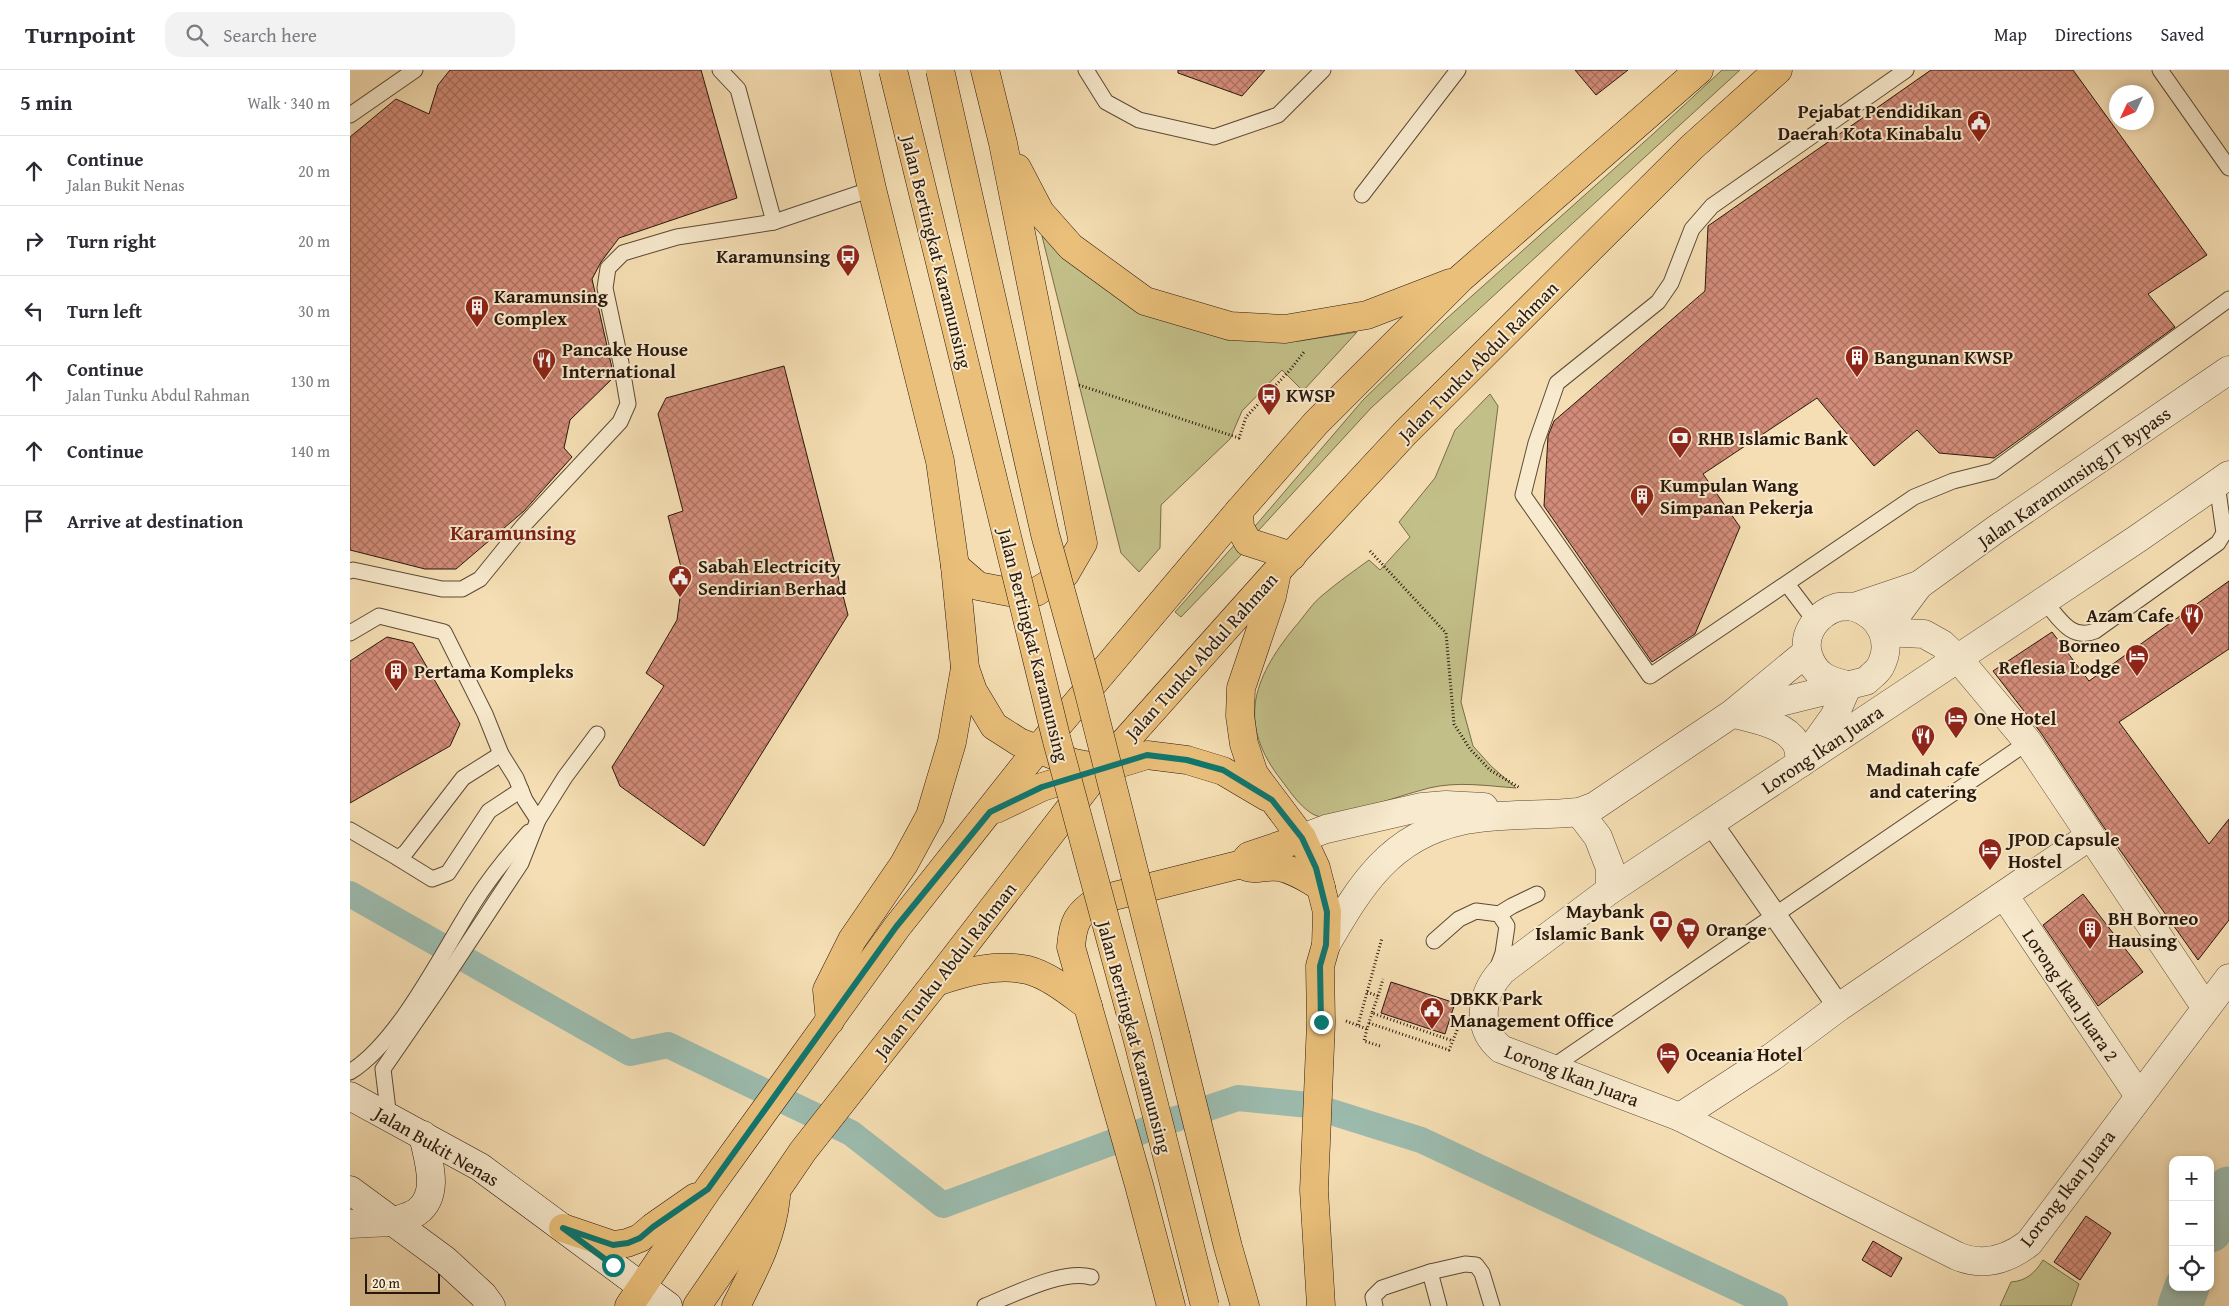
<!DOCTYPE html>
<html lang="en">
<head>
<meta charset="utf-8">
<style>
	body { margin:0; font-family:"Gentium Book Plus",serif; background:#f2f2f3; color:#2b2b33 }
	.controls { position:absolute; right:15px; bottom:15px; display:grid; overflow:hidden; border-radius:10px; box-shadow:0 2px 8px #0003 }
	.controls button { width:45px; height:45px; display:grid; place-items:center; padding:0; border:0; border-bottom:1px solid #e1e1e2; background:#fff; color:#2b2b33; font:25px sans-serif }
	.compass { position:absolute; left:1759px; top:15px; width:45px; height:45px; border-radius:50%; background:#fff; box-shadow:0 2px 8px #0003; rotate:226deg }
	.scale { position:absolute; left:15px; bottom:12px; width:75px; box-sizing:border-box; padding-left:5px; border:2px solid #29180c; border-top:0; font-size:14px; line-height:18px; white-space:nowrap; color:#29180c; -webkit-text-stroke:4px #f8eace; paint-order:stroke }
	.stop { position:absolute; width:15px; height:15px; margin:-11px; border:4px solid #0f766e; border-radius:50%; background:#fff }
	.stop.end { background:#0f766e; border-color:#fff; box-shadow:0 1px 5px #0008 }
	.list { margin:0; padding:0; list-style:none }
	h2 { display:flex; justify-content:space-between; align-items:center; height:65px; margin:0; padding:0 20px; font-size:21px }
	h2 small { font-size:16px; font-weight:400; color:#7c7c81 }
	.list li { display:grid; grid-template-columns:32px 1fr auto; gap:15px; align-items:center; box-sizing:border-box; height:70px; padding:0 20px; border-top:1px solid #e1e1e2 }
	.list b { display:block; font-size:19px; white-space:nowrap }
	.list p { margin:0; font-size:16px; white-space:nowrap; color:#7c7c81 }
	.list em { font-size:16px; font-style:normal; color:#7c7c81 }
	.icon { flex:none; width:28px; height:28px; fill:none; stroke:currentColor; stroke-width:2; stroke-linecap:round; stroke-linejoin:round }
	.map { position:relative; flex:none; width:1879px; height:1236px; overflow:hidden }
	header { display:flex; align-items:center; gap:30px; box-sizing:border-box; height:70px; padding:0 25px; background:#fff; border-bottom:1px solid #e1e1e2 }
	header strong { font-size:24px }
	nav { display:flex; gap:28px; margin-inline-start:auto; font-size:18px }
	.search { width:350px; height:45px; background:#f2f2f3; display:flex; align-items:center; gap:12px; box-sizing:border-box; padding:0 18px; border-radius:15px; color:#7c7c81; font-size:19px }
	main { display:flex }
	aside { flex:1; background:#fff }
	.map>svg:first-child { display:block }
	.green { fill:#c3bf88; stroke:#766c4a }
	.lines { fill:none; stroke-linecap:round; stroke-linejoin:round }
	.canal { stroke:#9cbcaf; stroke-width:26 }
	.river { stroke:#9cbcaf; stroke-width:45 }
	.building { fill:url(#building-cross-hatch); stroke:#29180c }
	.service-casing { stroke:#5c4a36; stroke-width:17 }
	.pedestrian-casing { stroke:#5c4a36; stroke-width:24 }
	.minor-casing { stroke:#5c4a36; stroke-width:29 }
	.secondary-casing { stroke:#29180c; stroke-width:29 }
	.primary-casing { stroke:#29180c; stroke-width:29 }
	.path { stroke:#29180c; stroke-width:3; stroke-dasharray:1 2.5; stroke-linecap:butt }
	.service { stroke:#f8eace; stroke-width:15 }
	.pedestrian { stroke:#f8eace; stroke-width:22 }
	.minor { stroke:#f8eace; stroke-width:28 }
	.secondary { stroke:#f8eace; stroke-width:28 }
	.primary { stroke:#eabf7a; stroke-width:28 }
	.primary-bridge-casing { stroke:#29180c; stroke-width:29; stroke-linecap:butt }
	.primary-bridge { stroke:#eabf7a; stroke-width:28 }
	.route { stroke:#0f766e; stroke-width:6 }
	.labels { text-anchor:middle; stroke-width:4; stroke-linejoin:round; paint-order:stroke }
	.poi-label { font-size:19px; font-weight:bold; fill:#29180c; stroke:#f8eace; text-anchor:start }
	.street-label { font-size:19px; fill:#29180c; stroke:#f8eace }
	.quarter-label { font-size:21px; font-weight:bold; fill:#7a1f14; stroke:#f8eace }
</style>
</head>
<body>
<header>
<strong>Turnpoint</strong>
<div class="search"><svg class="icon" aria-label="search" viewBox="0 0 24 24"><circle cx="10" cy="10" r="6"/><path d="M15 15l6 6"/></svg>Search here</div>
<nav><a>Map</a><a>Directions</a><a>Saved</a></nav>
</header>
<main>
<aside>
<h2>5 min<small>Walk · 340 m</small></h2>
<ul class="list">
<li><svg class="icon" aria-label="ahead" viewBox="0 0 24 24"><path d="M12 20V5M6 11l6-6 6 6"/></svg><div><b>Continue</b><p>Jalan Bukit Nenas</p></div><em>20 m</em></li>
<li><svg class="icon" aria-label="right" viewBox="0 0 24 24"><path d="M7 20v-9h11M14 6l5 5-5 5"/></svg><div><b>Turn right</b></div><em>20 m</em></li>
<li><svg class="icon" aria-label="left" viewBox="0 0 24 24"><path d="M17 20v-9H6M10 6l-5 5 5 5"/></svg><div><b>Turn left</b></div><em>30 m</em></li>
<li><svg class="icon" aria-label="ahead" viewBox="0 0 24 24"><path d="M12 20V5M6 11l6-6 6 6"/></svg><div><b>Continue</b><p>Jalan Tunku Abdul Rahman</p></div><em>130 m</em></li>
<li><svg class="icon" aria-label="ahead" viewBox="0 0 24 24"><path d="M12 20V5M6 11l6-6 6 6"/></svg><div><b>Continue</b></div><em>140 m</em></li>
<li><svg class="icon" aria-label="arrive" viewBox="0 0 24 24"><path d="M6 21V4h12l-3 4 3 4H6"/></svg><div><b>Arrive at destination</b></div></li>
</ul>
</aside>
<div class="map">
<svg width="1879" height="1236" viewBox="0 0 1879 1236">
	<defs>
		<pattern id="building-cross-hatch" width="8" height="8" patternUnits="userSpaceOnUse" patternTransform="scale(1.25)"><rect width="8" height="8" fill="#d38c79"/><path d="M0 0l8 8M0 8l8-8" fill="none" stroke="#ab7162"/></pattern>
	</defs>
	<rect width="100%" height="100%" fill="#f5deb3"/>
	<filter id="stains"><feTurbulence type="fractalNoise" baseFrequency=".004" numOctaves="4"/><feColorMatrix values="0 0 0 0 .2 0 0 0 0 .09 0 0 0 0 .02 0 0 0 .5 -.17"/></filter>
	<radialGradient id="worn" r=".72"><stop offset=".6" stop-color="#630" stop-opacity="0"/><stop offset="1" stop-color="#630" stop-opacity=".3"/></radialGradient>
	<g class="green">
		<polygon points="1372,0 1390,0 1021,338 908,461 904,457 906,455 1013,330 1095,250 1303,64"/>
		<polygon points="692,166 697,168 732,198 912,270 949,271 1007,262 953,321 932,300 892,341 880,369 811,435 810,478 789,502 771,483"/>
		<path d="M1140,324l8,12 -37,296 12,44 18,20 25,22c-28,-2 -58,-7 -87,0 -28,7 -55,18 -83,24 -7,1 -15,4 -23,5 -16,0 -32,-24 -41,-36 -45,-57 -30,-101 12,-153 10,-11 18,-25 30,-34 14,-12 30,-23 45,-34l11,10 30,-33 -11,-15 36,-44 20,-48z"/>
		<polygon points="886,473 894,482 831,547 825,542"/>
		<path d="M1693,1190l36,24 -8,22h-71l11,-24c15,-1 24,-9 32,-22z"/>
	</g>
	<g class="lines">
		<polyline class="canal" points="0,824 280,983 318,975 501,1063 593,1135 817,1052 888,1028 959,1035 1071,1070 1425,1236"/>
		<g class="river">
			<polyline points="1860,1160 1874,1125 1879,1119"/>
			<polyline points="1830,1236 1837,1217"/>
		</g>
	</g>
	<g class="building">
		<polygon points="100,0 351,0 387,128 269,168 251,192 242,209 264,307 220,350 214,378 222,387 174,441 106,499 75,499 0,480 0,67 46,29 79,44 88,15"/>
		<polygon points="828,0 915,0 892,26 828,3"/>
		<polygon points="1225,0 1278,0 1246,25"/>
		<polygon points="1581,0 1723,0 1857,185 1798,224 1825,257 1644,388 1589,383 1567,360 1524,396 1467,328 1353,404 1390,457 1345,564 1302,592 1194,436 1198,366 1204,351 1355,221 1358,156"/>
		<polygon points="434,296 498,545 354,776 270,716 262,697 314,616 296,603 327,550 333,505 318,446 333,441 308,344 316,328"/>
		<polygon points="1879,511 1879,579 1769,652 1859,774 1879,749 1879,850 1848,890 1755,759 1691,663 1643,601 1702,562 1739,611"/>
		<polygon points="37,567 63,573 110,654 100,676 0,733 0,591"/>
		<polygon points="1733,824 1793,902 1748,936 1693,855"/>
		<polygon points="1041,912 1105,933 1095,964 1031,943"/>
		<polygon points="1736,1146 1761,1163 1730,1210 1704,1192"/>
		<polygon points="1523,1171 1552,1188 1541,1207 1512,1190"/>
	</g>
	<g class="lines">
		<g class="service-casing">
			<g id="service">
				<polyline points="736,0 756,32 789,50 864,67 928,45 973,0"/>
				<polyline points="1556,0 1362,136 1342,159 1321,213 1308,232 1207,313 1186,373 1173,425 1300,606 1564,427 1603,411 1643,401 1879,229"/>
				<polyline points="1810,0 1879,98"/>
				<polyline points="0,45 65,0"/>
				<polyline points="1012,125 1108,0"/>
				<polyline points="424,152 522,119"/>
				<polyline points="0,501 3,500 92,519 112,519 130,509 173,456 270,352 278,334 271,293 255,218 258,198 273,183 327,167 424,152 388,19 370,0"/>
				<polyline points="1437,514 1465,551"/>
				<path d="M1695,532c14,16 26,39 50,29l123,-88 6,-10 -7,-49"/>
				<polyline points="0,563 29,546 94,562 135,644 151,684 166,708 175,730 188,750"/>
				<polyline points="0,760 48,788 56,782 113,708 151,684"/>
				<polyline points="48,788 82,809 98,803 139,741 171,720"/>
				<polyline points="1149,844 1162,836 1187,824"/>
				<polyline points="1084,871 1109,849 1126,841 1149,844 1157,856 1153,883 1146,902"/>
				<polyline points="1201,998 1678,672"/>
				<path d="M0,1002c50,-31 93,-121 125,-171 16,-25 34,-47 54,-69"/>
				<polyline points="39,1048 33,999 86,922 171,793 188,750 215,707 247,664"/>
				<polyline points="1080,1202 1115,1194 1126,1195 1132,1203 1142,1236"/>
				<path d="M635,1236c28,-11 77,-37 106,-29"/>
				<polyline points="1025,1236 1023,1227 1032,1218 1080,1202 1089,1236"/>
			</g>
		</g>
		<g class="pedestrian-casing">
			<polyline id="pedestrian" points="1361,753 1489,937"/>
		</g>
		<g class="minor-casing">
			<g id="minor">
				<path d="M1879,405l-92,64 -527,351 -108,81c-21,23 -27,56 -1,78l179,68 277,139c26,11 50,4 72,-13l200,-265"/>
				<polyline points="1534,562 1574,564 1592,574 1611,592 1678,672 1856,938"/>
				<polyline points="1534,562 1569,515 1645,460 1879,300"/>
				<path d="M1498,615c-20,-4 -34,-10 -40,-31 -6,-21 10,-41 30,-47 6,-1 13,0 19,-1 21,-7 42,-14 62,-21"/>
				<path d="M1389,642l127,-31c4,-4 11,-9 14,-14 14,-26 0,-52 -26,-60"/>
				<path d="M1385,644c19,5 50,10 61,29 3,5 3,14 5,20"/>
				<polyline points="1461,679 1484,647 1498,615"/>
				<polyline points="1229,742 1248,767 1260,798 1260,820"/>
				<polyline points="952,768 976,759 1072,737 1096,735 1134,737"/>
				<polyline points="1654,825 1789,1026"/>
				<path d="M976,875c34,-59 64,-109 135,-124 38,-8 80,-5 118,-9l16,-6 138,-93 74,-61"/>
				<polyline points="1330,1047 1422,987 1489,937 1740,766"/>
				<polyline points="0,1154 41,1152"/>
			</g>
		</g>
		<g class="secondary-casing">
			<g id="secondary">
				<polyline points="0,1026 130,1097 318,1236"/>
				<polyline points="0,1120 95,1190 133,1225 141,1236"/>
				<path d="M41,1152c8,-3 19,-5 26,-10 24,-18 11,-52 6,-77"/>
			</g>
		</g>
		<g class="primary-casing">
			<g id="primary">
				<polyline points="495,0 522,119 590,391 605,496 615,598 623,621 644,656 669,672 724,693 751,698"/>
				<polyline points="667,98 690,142 721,177 795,231 880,256 935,259 1017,245 1100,213"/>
				<polyline points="889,441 890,458 898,472 942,486"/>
				<polyline points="605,496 628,516 659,522 686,522 715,504 733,473 653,73 635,0"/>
				<polyline points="926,507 922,526 891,618 890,646 894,674 904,704 952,768 966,798 977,842 976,875 970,896 971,952 964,1120 971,1236"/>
				<polyline points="646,739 692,717 797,685 837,690 873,701 917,727"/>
				<path d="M893,795c11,7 22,0 35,2 15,2 30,12 43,20"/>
				<path d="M586,912c29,-10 61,-19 92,-12 22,6 42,23 60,36"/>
				<polyline points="480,951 477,920 502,870 554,794 580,746 602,672 615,598"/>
				<polyline points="826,967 878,1177 895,1236"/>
				<polyline points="213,1158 263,1175 277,1173 290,1168 303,1157 346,1127"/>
				<polyline points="279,1236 358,1119 547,857 687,680 889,441 966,353 1111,208 1349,0"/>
				<polyline points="347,1236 453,1081 586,912 751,698 927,501 1056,362 1342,77 1428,0"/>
				<path d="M386,1236c18,-36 36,-68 40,-109"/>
				<path d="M821,1236l-32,-121 -68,-238c2,-25 6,-33 27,-47l144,-36 7,-8 53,-18"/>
			</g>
		</g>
		<g class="path">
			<polyline points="729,315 889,368 896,347 940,300 954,282"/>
			<polyline points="1020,481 1096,563 1104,654 1120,679 1140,700 1170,718"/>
			<polyline points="1017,922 1028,926 1022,943 1103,971"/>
			<polyline points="1028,926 1033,909"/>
			<polyline points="996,951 1017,959 1022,943"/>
			<polyline points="1019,953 1099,980 1108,958"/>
			<polyline points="1008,955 1032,868"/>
			<polyline points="1017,959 1014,971 1030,976"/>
		</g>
		<use href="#service" class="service"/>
		<use href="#pedestrian" class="pedestrian"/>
		<use href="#minor" class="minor"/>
		<use href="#secondary" class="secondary"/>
		<use href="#primary" class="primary"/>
		<g class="primary-bridge-casing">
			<g id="primary-bridge">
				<polyline points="543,0 706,667 788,971 855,1236"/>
				<polyline points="590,0 695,464 738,619 826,967"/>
			</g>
		</g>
		<use href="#primary-bridge" class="primary-bridge"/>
	</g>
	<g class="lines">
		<polyline class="route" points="263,1195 213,1158 263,1175 278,1173 290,1168 303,1157 358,1119 546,857 640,742 692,717 797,685 837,690 873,700 922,730 952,768 966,798 977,842 976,875 970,896 971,952"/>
	</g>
	<defs>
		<g id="civic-pin" transform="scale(1.25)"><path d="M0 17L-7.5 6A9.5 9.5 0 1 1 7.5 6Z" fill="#8f2418" stroke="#f8eace"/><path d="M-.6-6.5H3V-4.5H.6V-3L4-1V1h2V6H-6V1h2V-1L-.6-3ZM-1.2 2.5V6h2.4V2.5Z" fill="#fff"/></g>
		<g id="bus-pin" transform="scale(1.25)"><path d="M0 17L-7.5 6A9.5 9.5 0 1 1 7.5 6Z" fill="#8f2418" stroke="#f8eace"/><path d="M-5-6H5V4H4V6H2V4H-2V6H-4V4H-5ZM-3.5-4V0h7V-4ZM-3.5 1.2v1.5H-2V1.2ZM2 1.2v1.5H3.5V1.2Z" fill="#fff"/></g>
		<g id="building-pin" transform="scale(1.25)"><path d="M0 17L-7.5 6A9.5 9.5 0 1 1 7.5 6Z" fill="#8f2418" stroke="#f8eace"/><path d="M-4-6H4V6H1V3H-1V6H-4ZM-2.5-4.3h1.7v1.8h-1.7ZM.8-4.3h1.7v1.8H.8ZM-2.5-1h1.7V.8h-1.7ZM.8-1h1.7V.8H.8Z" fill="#fff"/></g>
		<g id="restaurant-pin" transform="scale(1.25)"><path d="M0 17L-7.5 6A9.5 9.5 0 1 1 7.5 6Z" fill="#8f2418" stroke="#f8eace"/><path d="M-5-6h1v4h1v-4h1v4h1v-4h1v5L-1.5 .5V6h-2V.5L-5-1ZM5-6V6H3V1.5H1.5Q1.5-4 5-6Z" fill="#fff"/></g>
		<g id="bank-pin" transform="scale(1.25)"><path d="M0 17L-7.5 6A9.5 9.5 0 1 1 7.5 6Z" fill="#8f2418" stroke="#f8eace"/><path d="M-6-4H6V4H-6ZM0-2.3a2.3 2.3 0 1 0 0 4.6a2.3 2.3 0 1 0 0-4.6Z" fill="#fff"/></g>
		<g id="hotel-pin" transform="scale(1.25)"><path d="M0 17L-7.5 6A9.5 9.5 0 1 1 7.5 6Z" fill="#8f2418" stroke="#f8eace"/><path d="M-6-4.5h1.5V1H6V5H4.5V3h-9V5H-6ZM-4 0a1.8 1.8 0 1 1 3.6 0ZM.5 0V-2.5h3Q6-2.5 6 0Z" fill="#fff"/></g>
		<g id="supermarket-pin" transform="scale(1.25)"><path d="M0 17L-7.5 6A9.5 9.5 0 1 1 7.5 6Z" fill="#8f2418" stroke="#f8eace"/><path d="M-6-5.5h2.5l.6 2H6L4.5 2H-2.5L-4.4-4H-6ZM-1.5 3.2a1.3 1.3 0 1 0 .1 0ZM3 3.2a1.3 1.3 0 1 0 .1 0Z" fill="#fff"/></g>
	</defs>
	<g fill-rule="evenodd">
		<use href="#civic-pin" x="1629" y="52"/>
		<use href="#bus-pin" x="498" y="186"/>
		<use href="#building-pin" x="127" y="237"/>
		<use href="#building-pin" x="1507" y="287"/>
		<use href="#restaurant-pin" x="194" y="290"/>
		<use href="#bus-pin" x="919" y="325"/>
		<use href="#bank-pin" x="1330" y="368"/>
		<use href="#building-pin" x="1292" y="426"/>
		<use href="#civic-pin" x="330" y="507"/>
		<use href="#restaurant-pin" x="1842" y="545"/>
		<use href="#hotel-pin" x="1787" y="586"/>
		<use href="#building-pin" x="46" y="601"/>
		<use href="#hotel-pin" x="1606" y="648"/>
		<use href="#restaurant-pin" x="1573" y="666"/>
		<use href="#hotel-pin" x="1640" y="780"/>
		<use href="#bank-pin" x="1311" y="852"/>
		<use href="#supermarket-pin" x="1338" y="859"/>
		<use href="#building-pin" x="1740" y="859"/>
		<use href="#civic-pin" x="1082" y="939"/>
		<use href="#hotel-pin" x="1318" y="984"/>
	</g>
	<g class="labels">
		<g class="poi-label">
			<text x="1612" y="48" text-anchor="end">Pejabat Pendidikan<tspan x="1612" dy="22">Daerah Kota Kinabalu</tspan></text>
			<text x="480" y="193" text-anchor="end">Karamunsing</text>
			<text x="144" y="233">Karamunsing<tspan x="144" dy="22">Complex</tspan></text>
			<text x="212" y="286">Pancake House<tspan x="212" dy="22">International</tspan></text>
			<text x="1524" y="294">Bangunan KWSP</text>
			<text x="936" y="332">KWSP</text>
			<text x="1348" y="375">RHB Islamic Bank</text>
			<text x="1310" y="422">Kumpulan Wang<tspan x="1310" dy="22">Simpanan Pekerja</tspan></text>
			<text x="348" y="503">Sabah Electricity<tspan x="348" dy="22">Sendirian Berhad</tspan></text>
			<text x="1824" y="552" text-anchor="end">Azam Cafe</text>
			<text x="1770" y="582" text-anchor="end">Borneo<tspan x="1770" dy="22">Reflesia Lodge</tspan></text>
			<text x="64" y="608">Pertama Kompleks</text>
			<text x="1624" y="655">One Hotel</text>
			<text x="1573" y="706" text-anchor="middle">Madinah cafe<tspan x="1573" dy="22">and catering</tspan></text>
			<text x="1658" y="776">JPOD Capsule<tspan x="1658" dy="22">Hostel</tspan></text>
			<text x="1294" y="848" text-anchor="end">Maybank<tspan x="1294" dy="22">Islamic Bank</tspan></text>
			<text x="1758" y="855">BH Borneo<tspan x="1758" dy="22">Hausing</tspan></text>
			<text x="1356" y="866">Orange</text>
			<text x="1100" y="935">DBKK Park<tspan x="1100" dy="22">Management Office</tspan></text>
			<text x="1336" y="991">Oceania Hotel</text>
		</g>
		<g class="street-label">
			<text transform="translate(587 182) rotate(76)" y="7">Jalan Bertingkat Karamunsing</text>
			<text transform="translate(1128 291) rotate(-45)" y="7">Jalan Tunku Abdul Rahman</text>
			<text transform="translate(1724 407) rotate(-35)" y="7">Jalan Karamunsing JT Bypass</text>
			<text transform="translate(684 575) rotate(76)" y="7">Jalan Bertingkat Karamunsing</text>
			<text transform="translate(851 586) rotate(-48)" y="7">Jalan Tunku Abdul Rahman</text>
			<text transform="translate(1472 679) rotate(-34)" y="7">Lorong Ikan Juara</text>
			<text transform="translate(595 900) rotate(-52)" y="7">Jalan Tunku Abdul Rahman</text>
			<text transform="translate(1721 925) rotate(56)" y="7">Lorong Ikan Juara 2</text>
			<text transform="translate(785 967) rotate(75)" y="7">Jalan Bertingkat Karamunsing</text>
			<text transform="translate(1222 1005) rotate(21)" y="7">Lorong Ikan Juara</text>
			<text transform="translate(87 1076) rotate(30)" y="7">Jalan Bukit Nenas</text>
			<text transform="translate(1717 1118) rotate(-52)" y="7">Lorong Ikan Juara</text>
		</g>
		<g class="quarter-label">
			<text x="163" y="470">Karamunsing</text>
		</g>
	</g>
	<rect width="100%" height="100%" filter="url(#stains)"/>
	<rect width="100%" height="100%" fill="url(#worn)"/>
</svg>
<div class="controls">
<button>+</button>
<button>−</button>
<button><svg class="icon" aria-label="locate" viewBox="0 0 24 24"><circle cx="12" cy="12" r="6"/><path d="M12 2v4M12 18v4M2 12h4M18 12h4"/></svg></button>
</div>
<svg class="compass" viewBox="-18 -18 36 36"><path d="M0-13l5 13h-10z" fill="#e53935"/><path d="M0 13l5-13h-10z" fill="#7c7c81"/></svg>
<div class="scale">20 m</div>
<div class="stop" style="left:263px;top:1195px"></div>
<div class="stop end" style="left:971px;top:952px"></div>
</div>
</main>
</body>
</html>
